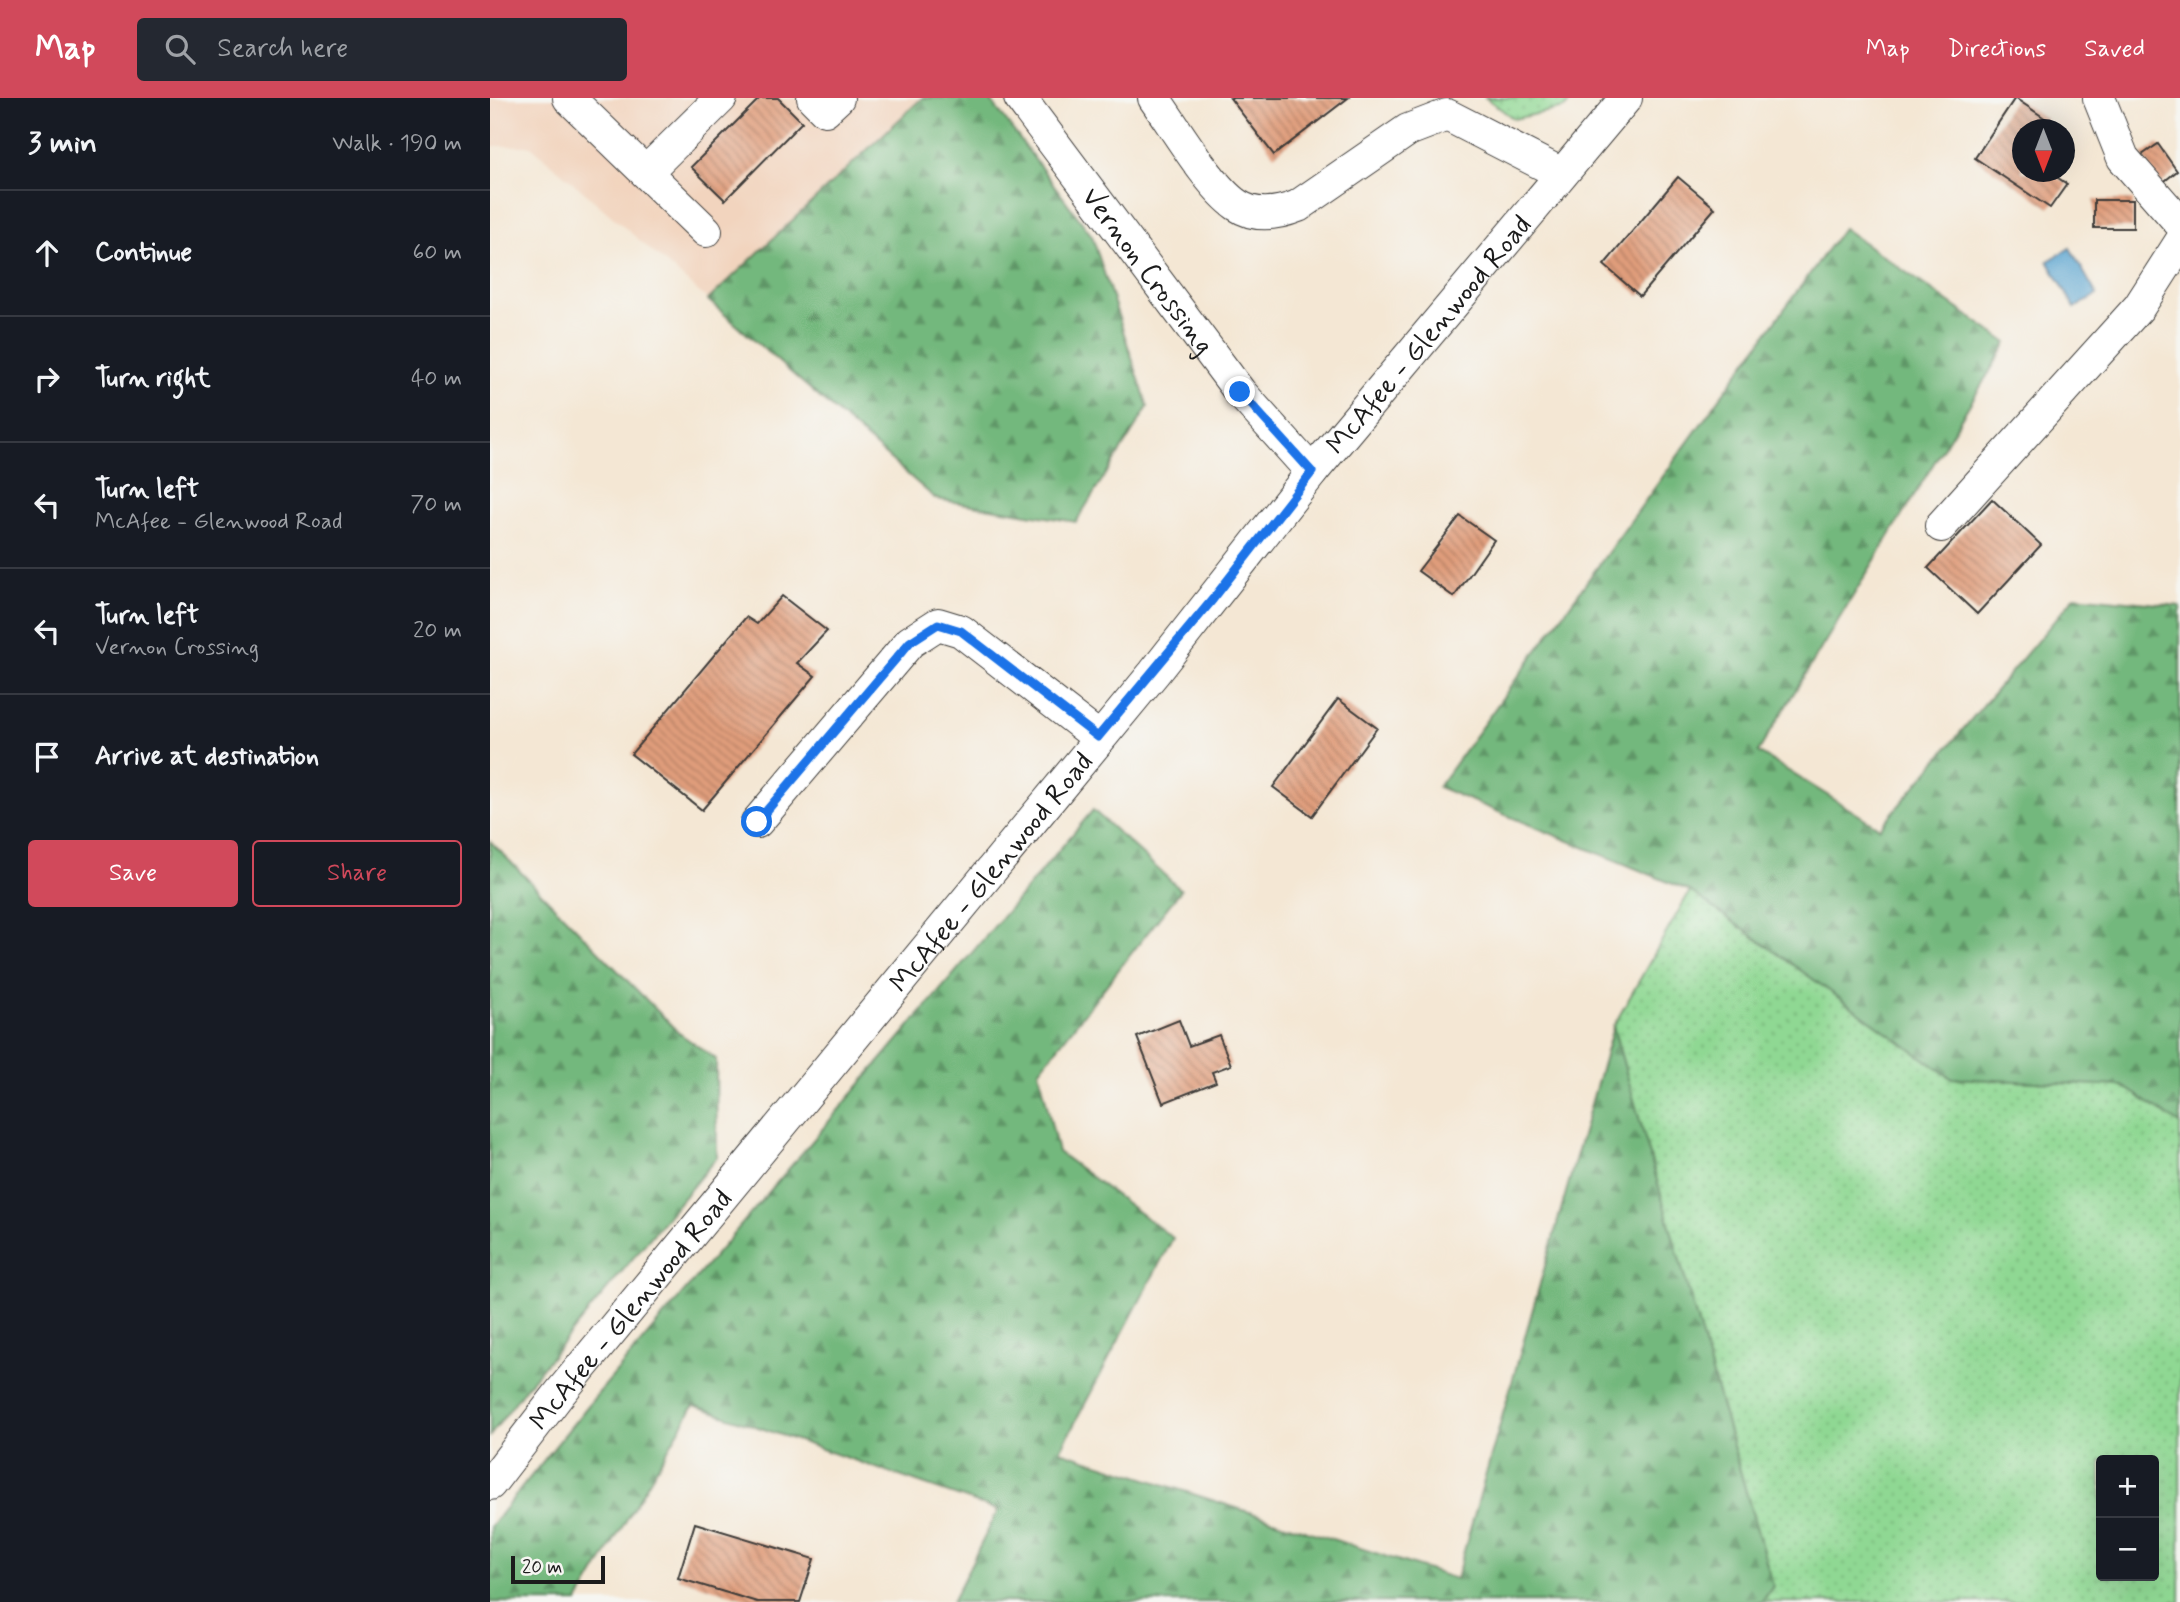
<!DOCTYPE html>
<html lang="en">
<head>
<meta charset="utf-8">
<style>
	body { margin:0; font-family:Mynerve,sans-serif; background:#242831; color:#f1f3f6 }
	.controls { position:absolute; right:21px; bottom:21px; display:grid; overflow:hidden; border-radius:7px; box-shadow:0 7px 28px #0002 }
	.controls button { width:63px; height:63px; display:grid; place-items:center; padding:0; border:0; border-bottom:2px solid #363941; background:#171b24; color:#f1f3f6; font:35px sans-serif }
	.compass { position:absolute; left:1522px; top:21px; width:63px; height:63px; border-radius:50%; background:#171b24; box-shadow:0 7px 28px #0002; rotate:180deg }
	.scale { position:absolute; left:21px; bottom:18px; width:94px; box-sizing:border-box; padding-left:7px; border:4px solid #1c1c1c; border-top:0; font-size:19px; line-height:24px; white-space:nowrap; color:#1c1c1c; -webkit-text-stroke:5px #f6f6f2; paint-order:stroke }
	.stop { position:absolute; width:21px; height:21px; margin:-16px; border:5px solid #1a73e8; border-radius:50%; background:#fff }
	.stop.end { background:#1a73e8; border-color:#fff; box-shadow:0 2px 7px #0008 }
	.list { margin:0; padding:0; list-style:none }
	h2 { display:flex; justify-content:space-between; align-items:center; height:91px; margin:0; padding:0 28px; font-size:30px }
	h2 small { font-size:23px; font-weight:400; color:#9ea1a6 }
	.list li { display:grid; grid-template-columns:46px 1fr auto; gap:21px; align-items:center; box-sizing:border-box; height:126px; padding:0 28px; border-top:2px solid #363941 }
	.list b { display:block; font-size:26px; white-space:nowrap }
	.list p { margin:0; font-size:23px; white-space:nowrap; color:#9ea1a6 }
	.list em { font-size:23px; font-style:normal; color:#9ea1a6 }
	.actions { display:flex; gap:14px; padding:21px 28px }
	.actions a { flex:1; padding:16px 0; border:2px solid #d1495b; border-radius:7px; text-align:center; font-size:24px; color:#d1495b }
	.actions .main { background:#d1495b; color:#fff }
	.icon { flex:none; width:38px; height:38px; fill:none; stroke:currentColor; stroke-width:2; stroke-linecap:round; stroke-linejoin:round }
	.map { position:relative; flex:none; width:1690px; height:1504px; overflow:hidden }
	header { display:flex; align-items:center; gap:42px; box-sizing:border-box; height:98px; padding:0 35px; background:#d1495b; color:#fff }
	header strong { font-size:33px }
	nav { display:flex; gap:38px; margin-inline-start:auto; font-size:24px }
	.search { width:490px; height:63px; background:#242831; display:flex; align-items:center; gap:18px; box-sizing:border-box; padding:0 24px; border-radius:7px; color:#9ea1a6; font-size:26px }
	main { display:flex }
	aside { flex:1; background:#171b24 }
	.map>svg:first-child { display:block }
	.built { fill:#f2d4be }
	.grass { fill:url(#grass-dots); stroke:#567a58; stroke-width:2; fill-rule:evenodd }
	.forest { fill:url(#forest-firs); stroke:#486a4c; stroke-width:2 }
	.water { fill:#57a2cf; stroke:#3a5f76; stroke-width:2 }
	.building { fill:url(#building-back-hatch) }
	.lines { fill:none; stroke-linecap:round; stroke-linejoin:round }
	.minor-casing { stroke:#3c3a38; stroke-width:34 }
	.minor { stroke:#fff; stroke-width:32 }
	.route { stroke:#1a73e8; stroke-width:9 }
	.labels { text-anchor:middle; stroke-width:6; stroke-linejoin:round; paint-order:stroke }
	.street-label { font-size:28px; fill:#1c1c1c; stroke:#f6f6f2 }
</style>
</head>
<body>
<header>
<strong>Map</strong>
<div class="search"><svg class="icon" aria-label="search" viewBox="0 0 24 24"><circle cx="10" cy="10" r="6"/><path d="M15 15l6 6"/></svg>Search here</div>
<nav><a>Map</a><a>Directions</a><a>Saved</a></nav>
</header>
<main>
<aside>
<h2>3 min<small>Walk · 190 m</small></h2>
<ul class="list">
<li><svg class="icon" aria-label="ahead" viewBox="0 0 24 24"><path d="M12 20V5M6 11l6-6 6 6"/></svg><div><b>Continue</b></div><em>60 m</em></li>
<li><svg class="icon" aria-label="right" viewBox="0 0 24 24"><path d="M7 20v-9h11M14 6l5 5-5 5"/></svg><div><b>Turn right</b></div><em>40 m</em></li>
<li><svg class="icon" aria-label="left" viewBox="0 0 24 24"><path d="M17 20v-9H6M10 6l-5 5 5 5"/></svg><div><b>Turn left</b><p>McAfee - Glenwood Road</p></div><em>70 m</em></li>
<li><svg class="icon" aria-label="left" viewBox="0 0 24 24"><path d="M17 20v-9H6M10 6l-5 5 5 5"/></svg><div><b>Turn left</b><p>Vernon Crossing</p></div><em>20 m</em></li>
<li><svg class="icon" aria-label="arrive" viewBox="0 0 24 24"><path d="M6 21V4h12l-3 4 3 4H6"/></svg><div><b>Arrive at destination</b></div></li>
</ul>
<div class="actions"><a class="main">Save</a><a>Share</a></div>
</aside>
<div class="map">
<svg width="1690" height="1504" viewBox="0 0 1690 1504">
	<defs>
		<pattern id="grass-dots" width="8" height="8" patternUnits="userSpaceOnUse" patternTransform="scale(1.75)"><rect width="8" height="8" fill="#8fd893"/><path d="M2 2h.1M6 6h.1" fill="none" stroke="#7bb97e" stroke-width="1.8" stroke-linecap="round"/></pattern>
		<pattern id="forest-firs" width="22" height="20" patternUnits="userSpaceOnUse" patternTransform="scale(1.75)"><rect width="22" height="20" fill="#73b87d"/><path d="M5 1l3.5 6h-7zM16 11l3.5 6h-7z" fill="#5e9566"/></pattern>
		<pattern id="building-back-hatch" width="6" height="6" patternUnits="userSpaceOnUse" patternTransform="scale(1.75)"><rect width="6" height="6" fill="#e09d7b"/><path d="M-1 5l2 2M0 0l6 6M5-1l2 2" fill="none" stroke="#b57f64"/></pattern>
	</defs>
	<rect width="100%" height="100%" fill="#f6f6f2"/>
	<filter id="ink" filterUnits="userSpaceOnUse"><feTurbulence type="fractalNoise" baseFrequency=".0143" numOctaves="2"/><feDisplacementMap in="SourceGraphic" scale="14" xChannelSelector="R" yChannelSelector="G"/><feConvolveMatrix kernelMatrix="1 2 1 2 8 2 1 2 1" color-interpolation-filters="sRGB"/></filter>
	<filter id="wash" filterUnits="userSpaceOnUse"><feTurbulence type="fractalNoise" baseFrequency=".00686" numOctaves="4" result="noise"/><feDisplacementMap in="SourceGraphic" scale="28" xChannelSelector="R" yChannelSelector="G"/><feGaussianBlur stdDeviation="1.57" result="paint"/><feColorMatrix in="noise" values="0 0 0 0 0 0 0 0 0 0 0 0 0 0 0 0 0 1.4 0 .05"/><feComposite in="paint" operator="in"/></filter>
	<g filter="url(#wash)">
		<rect width="100%" height="100%" fill="#f4e7d4"/>
		<polygon class="built" points="0,0 432,0 218,202 41,48 0,48"/>
		<g class="grass">
			<polygon points="996,0 1084,0 1074,10 1024,21"/>
			<path d="M1200,793l261,187 172,8 57,38v478h-418l11,-16 -160,-559zM1611,1362h53v116h-53z"/>
		</g>
		<g class="forest">
			<polygon points="432,0 499,0 602,138 658,309 586,424 446,401 218,202"/>
			<polygon points="1353,130 1517,245 1268,654 1390,730 1585,498 1690,508 1690,1026 1633,988 1461,980 1200,793 948,689"/>
			<polygon points="603,712 691,792 549,973 568,1054 683,1140 570,1353 966,1481 1123,929 1283,1488 1272,1504 462,1504 508,1412 204,1307 88,1504 0,1504 0,1429 100,1305"/>
			<polygon points="0,743 189,935 226,961 227,1059 37,1288 0,1338"/>
		</g>
		<polygon class="water" points="1580,150 1607,197 1585,210 1558,163"/>
		<g id="blocks">
			<g class="building">
				<polygon points="270,0 288,0 312,24 235,102 201,69"/>
				<polygon points="740,0 858,0 784,57"/>
				<polygon points="1525,0 1556,21 1549,32 1532,32 1532,74 1559,74 1577,86 1560,110 1485,60"/>
				<polygon points="1668,46 1687,73 1671,86 1652,57"/>
				<polygon points="1188,79 1225,110 1150,198 1114,167"/>
				<rect x="1604" y="102" width="39" height="28"/>
				<polygon points="1502,401 1551,447 1487,516 1438,470"/>
				<polygon points="970,418 1004,442 964,499 928,473"/>
				<polygon points="292,498 337,533 307,565 325,578 212,712 141,656 256,519 267,526"/>
				<polygon points="848,601 887,630 822,718 783,689"/>
				<polygon points="689,922 699,948 729,937 741,967 722,974 726,984 673,1005 647,939"/>
				<polygon points="205,1425 324,1461 310,1504 267,1504 188,1480"/>
			</g>
		</g>
	</g>
	<g filter="url(#ink)">
		<use href="#blocks" fill-opacity="0" stroke="#3c3a38" stroke-width="2"/>
		<g class="lines">
			<g class="minor-casing">
				<g id="minor">
					<polyline points="79,0 216,133"/>
					<polyline points="323,0 335,12 348,0"/>
					<path id="s1" d="M530,0l220,294 72,80"/>
					<path d="M664,0c20,28 56,89 83,107 19,13 41,9 61,1l110,-76 39,-15 113,58"/>
					<polyline points="1609,0 1633,60 1690,125"/>
					<polyline points="156,74 231,0"/>
					<polyline points="1451,428 1649,209 1690,145"/>
					<polyline points="267,724 420,544 448,526 471,533 608,639"/>
					<path id="s2" d="M0,1386l70,-91 594,-720 158,-201 314,-374"/>
				</g>
			</g>
			<use href="#minor" class="minor"/>
		</g>
	</g>
	<g class="lines" filter="url(#ink)">
		<polyline class="route" points="267,724 420,544 448,526 471,533 608,639 723,501 822,374 750,294"/>
	</g>
	<g class="labels">
		<g class="street-label">
			<text dy="10" stroke="none"><textPath href="#s1" startOffset="215">Vernon Crossing</textPath></text>
			<text dy="10" stroke="none"><textPath href="#s2" startOffset="1484">McAfee - Glenwood Road</textPath></text>
			<text dy="10" stroke="none"><textPath href="#s2" startOffset="791">McAfee - Glenwood Road</textPath></text>
			<text dy="10" stroke="none"><textPath href="#s2" startOffset="224">McAfee - Glenwood Road</textPath></text>
		</g>
	</g>
</svg>
<div class="controls">
<button>+</button>
<button>−</button>
</div>
<svg class="compass" viewBox="-18 -18 36 36"><path d="M0-13l5 13h-10z" fill="#e53935"/><path d="M0 13l5-13h-10z" fill="#9ea1a6"/></svg>
<div class="scale">20 m</div>
<div class="stop" style="left:267px;top:724px"></div>
<div class="stop end" style="left:750px;top:294px"></div>
</div>
</main>
</body>
</html>
